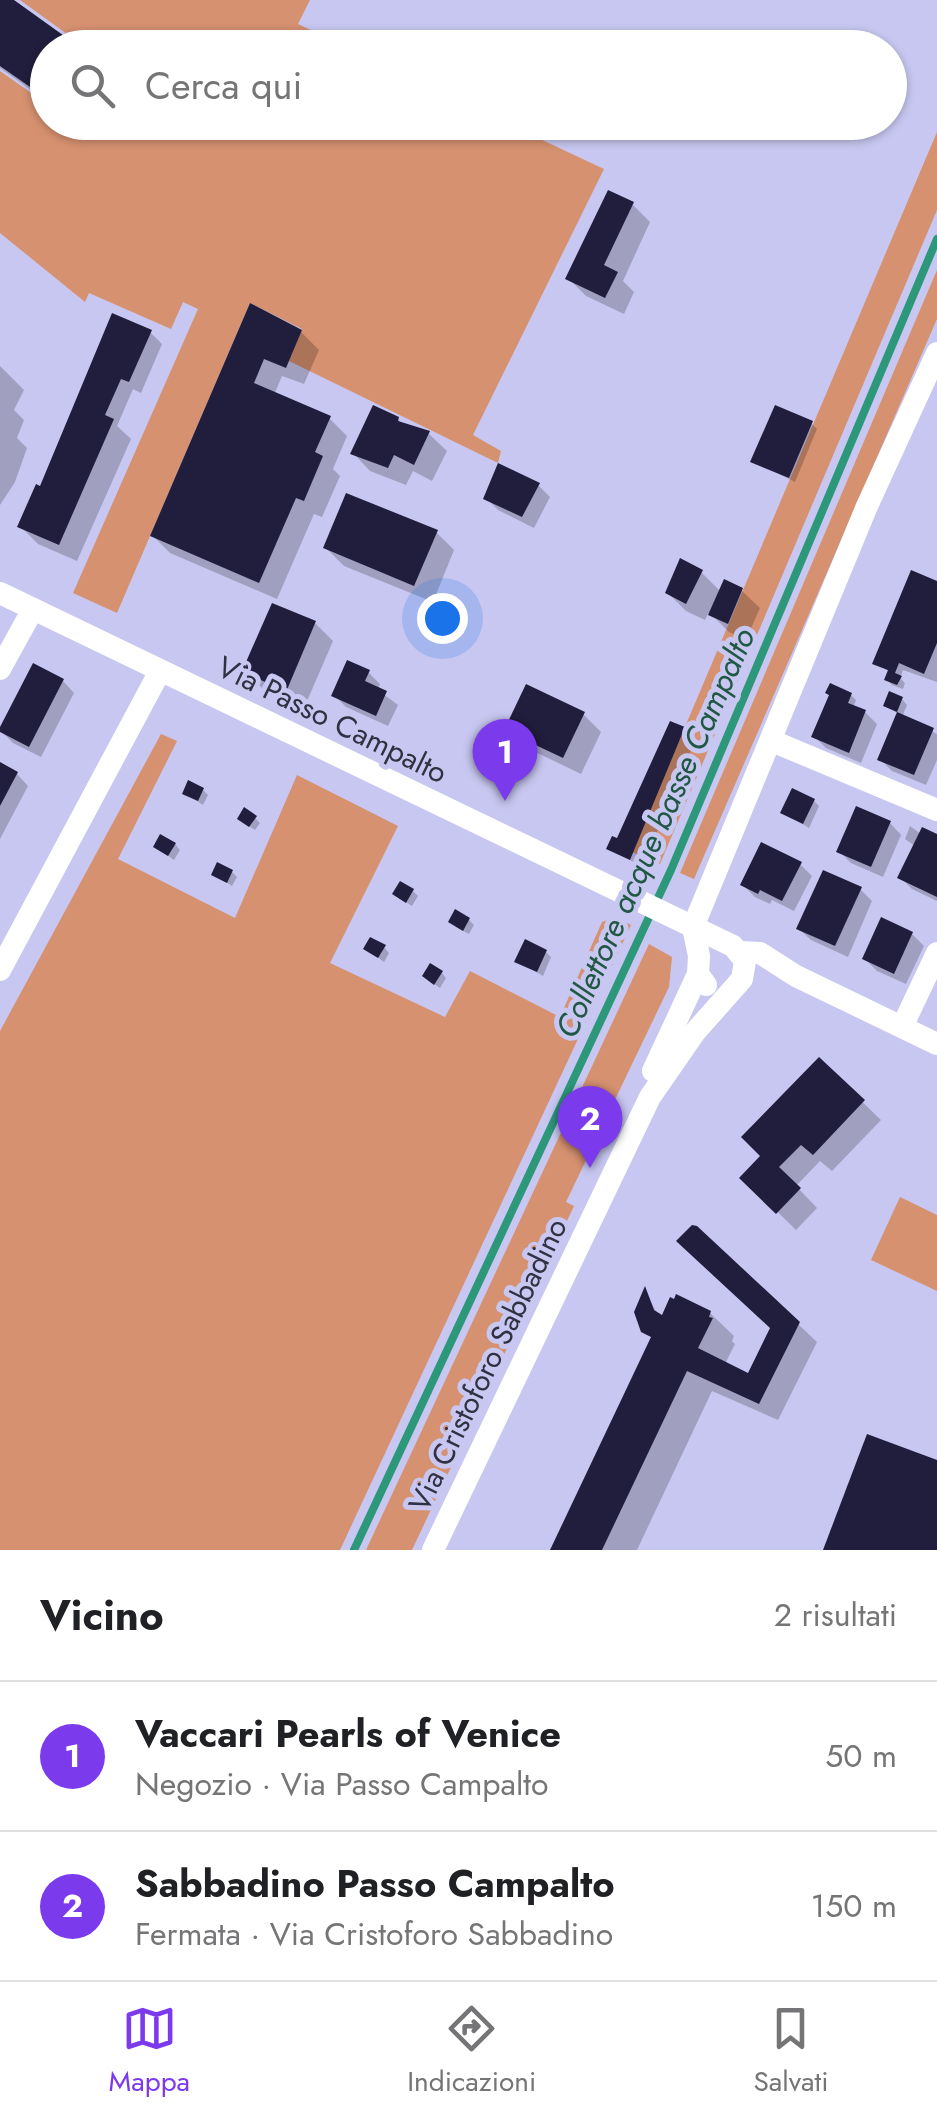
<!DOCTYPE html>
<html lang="it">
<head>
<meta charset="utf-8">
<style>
	body { margin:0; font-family:Jost,sans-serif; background:#f6f6f6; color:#202124 }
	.you { position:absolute; left:442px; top:618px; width:35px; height:35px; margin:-25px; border:8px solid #fff; border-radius:50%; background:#1a73e8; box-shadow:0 0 0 15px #1a73e833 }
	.badge { display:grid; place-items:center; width:65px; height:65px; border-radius:50%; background:#7c3aed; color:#fff; font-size:32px; font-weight:700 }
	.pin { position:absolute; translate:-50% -82px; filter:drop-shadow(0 2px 5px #0008) }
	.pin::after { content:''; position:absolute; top:52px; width:35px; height:30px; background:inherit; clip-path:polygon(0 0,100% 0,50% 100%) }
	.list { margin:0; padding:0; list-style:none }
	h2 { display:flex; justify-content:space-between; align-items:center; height:130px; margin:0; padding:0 40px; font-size:42px }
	h2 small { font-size:32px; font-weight:400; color:#757577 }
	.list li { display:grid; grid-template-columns:65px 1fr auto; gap:30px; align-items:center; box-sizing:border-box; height:150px; padding:0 40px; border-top:2px solid #e0e0e0 }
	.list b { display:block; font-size:38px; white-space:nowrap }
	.list p { margin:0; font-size:32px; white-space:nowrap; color:#757577 }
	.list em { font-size:32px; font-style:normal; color:#757577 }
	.icon { flex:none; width:55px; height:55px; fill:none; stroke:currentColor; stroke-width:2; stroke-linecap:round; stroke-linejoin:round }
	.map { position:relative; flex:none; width:937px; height:1550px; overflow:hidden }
	.search { position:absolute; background:#fff; box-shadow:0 2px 8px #0004; left:30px; right:30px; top:30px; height:110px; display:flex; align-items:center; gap:25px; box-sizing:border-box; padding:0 35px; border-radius:55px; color:#757577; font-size:38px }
	.sheet { height:430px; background:#fff }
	nav { display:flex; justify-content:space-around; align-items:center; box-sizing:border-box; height:140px; border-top:2px solid #e0e0e0; background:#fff; font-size:28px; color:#757577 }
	nav a { display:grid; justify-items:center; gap:5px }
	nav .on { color:#7c3aed }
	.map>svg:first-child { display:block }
	.green { fill:#d69170 }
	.shadow { fill:#0003 }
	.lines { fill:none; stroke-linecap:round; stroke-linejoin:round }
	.stream { stroke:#2d977a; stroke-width:8 }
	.building { fill:#211d3c }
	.minor { stroke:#fff; stroke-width:22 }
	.labels { text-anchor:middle; stroke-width:10; stroke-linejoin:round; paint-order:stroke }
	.street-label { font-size:30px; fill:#313141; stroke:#c8c7f1 }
	.water-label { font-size:32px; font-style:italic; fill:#205844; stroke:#c8c7f1 }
</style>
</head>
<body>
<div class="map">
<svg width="937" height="1550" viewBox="0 0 937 1550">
	<rect width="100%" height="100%" fill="#c8c7f1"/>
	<g class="green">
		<polygon points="20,0 310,0 298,24 347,47 85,47"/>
		<polygon points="0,71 47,104 48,122 506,123 604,169 473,435 501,451 498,463 289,361 302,329 250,303 117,613 73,593 198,309 183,302 171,329 89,293 85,302 0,233"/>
		<polygon points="937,132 937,210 660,864 632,852"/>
		<polygon points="937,270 937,319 694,879 680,873"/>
		<polygon points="161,734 177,741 118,859 235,918 297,775 398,826 330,963 445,1017 470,971 560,1017 602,922 616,917 631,925 340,1550 0,1550 0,1031"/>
		<polygon points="649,944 672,957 669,987 566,1202 574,1206 412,1550 366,1550"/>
		<polygon points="900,1197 937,1215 937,1291 871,1260"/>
	</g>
	<g class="shadow">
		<polygon points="0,0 10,0 48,48 48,102 0,68"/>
		<polygon points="632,204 650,222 623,281 634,292 624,314 586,296 568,278"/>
		<polygon points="251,306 301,332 319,350 304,384 282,376 274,395 329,418 347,436 333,469 340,476 322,517 314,514 277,599 170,553 152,535"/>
		<polygon points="150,332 162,344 141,393 133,389 117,426 131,439 77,561 38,544 20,526 41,489"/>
		<polygon points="0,366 24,390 14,410 24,420 17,438 27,448 15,482 0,505"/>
		<polygon points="398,419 404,426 429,434 447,451 432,481 413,471 406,485 370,471 353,453"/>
		<polygon points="812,424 817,429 795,482 753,461"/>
		<polygon points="538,485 550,497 534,528 498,510 486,498"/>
		<polygon points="436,532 454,550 433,602 344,566 326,548"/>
		<polygon points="701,572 721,592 741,590 760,608 746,640 729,632 709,612 705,620 686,611 668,593"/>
		<polygon points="937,584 937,682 903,670 900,678 905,683 903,689 892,685 887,680 890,672 875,663"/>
		<polygon points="315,623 333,641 304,708 263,689 245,671"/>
		<polygon points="368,672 380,684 378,690 398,705 388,726 346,707 334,695"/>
		<polygon points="63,681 74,693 41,757 13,743 1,731"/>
		<polygon points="851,695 856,700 853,708 865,712 877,724 861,763 826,748 814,736"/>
		<polygon points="902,699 907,705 902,717 937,734 937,760 926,785 892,771 880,759 899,714 886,706"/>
		<polygon points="583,714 601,732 581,774 525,747 507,729"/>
		<polygon points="683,729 695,741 647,856 639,853 635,863 609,848 619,841"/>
		<polygon points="0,765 17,774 28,786 0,839"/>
		<polygon points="203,790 208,795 203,805 185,793"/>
		<polygon points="814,801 819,806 809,828 783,812"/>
		<polygon points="255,818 260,823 255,830 245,824"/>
		<polygon points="890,823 905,839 901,835 883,877 851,863 839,851"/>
		<polygon points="910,826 921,834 937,837 937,901 912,889 900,877 915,846 905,839"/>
		<polygon points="175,844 180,850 174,860 156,847"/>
		<polygon points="800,864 812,876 794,911 772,900 770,904 755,897 743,885"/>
		<polygon points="232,872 237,877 232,886 214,874"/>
		<polygon points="860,889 872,901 848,957 811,940 799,929"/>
		<polygon points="413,891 418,896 412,906 401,899"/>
		<polygon points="469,920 474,925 469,934 456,927"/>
		<polygon points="912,934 924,946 906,984 877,971 865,959"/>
		<polygon points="384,947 389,953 384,962 366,949"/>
		<polygon points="546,952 551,957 543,976 517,961"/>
		<polygon points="441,972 446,978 440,988 430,981"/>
		<polygon points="819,1060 881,1120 832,1171 820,1161 796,1186 817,1208 796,1230 743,1178 764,1156"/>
		<polygon points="646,1291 658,1316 663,1319 710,1313 734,1336 732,1341 735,1344 725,1364 749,1376 798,1324 817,1342 778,1420 712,1391 637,1550 553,1550 653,1338 643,1331"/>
	</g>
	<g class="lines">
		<polyline class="stream" points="354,1550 671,870 937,239"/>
	</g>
	<g class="building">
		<polygon points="0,0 14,0 81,48 48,48 48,90 43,96 0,66"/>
		<polygon points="608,190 634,202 604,265 618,272 605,298 565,279"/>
		<polygon points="250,303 302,330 286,368 264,359 254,383 331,416 315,452 323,456 304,501 296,498 259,583 150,536"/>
		<polygon points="112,313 152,330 129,382 121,379 105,415 114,419 59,545 17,527 36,484 40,486"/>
		<polygon points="373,405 399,417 398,421 430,431 414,465 394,455 388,468 350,454"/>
		<polygon points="775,405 813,421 789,478 750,462"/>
		<polygon points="498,463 540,483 522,517 483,499"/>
		<polygon points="346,493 438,530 414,586 323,548"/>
		<polygon points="680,558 703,570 686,604 665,593"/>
		<polygon points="911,570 937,581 937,643 924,674 899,663 895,673 902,676 897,685 884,680 888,670 872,664"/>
		<polygon points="724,579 743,588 728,624 708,615"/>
		<polygon points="272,603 316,621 286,692 242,671"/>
		<polygon points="347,660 370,670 365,681 387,691 376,716 331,696"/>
		<polygon points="33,663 64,679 29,747 0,732 0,727"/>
		<polygon points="830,683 852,693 848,703 866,710 849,753 811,737 829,695 825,693"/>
		<polygon points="526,684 585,712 563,758 504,730"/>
		<polygon points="889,691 903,697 897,712 883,706"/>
		<polygon points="897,712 934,728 914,775 877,760"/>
		<polygon points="670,721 685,727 630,860 606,849 612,836 617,838"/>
		<polygon points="0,762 18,772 0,806"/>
		<polygon points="188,780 204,788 198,801 182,794"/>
		<polygon points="792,788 815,799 803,824 780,813"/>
		<polygon points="856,806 891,821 871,867 836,852"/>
		<polygon points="244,807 257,816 249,827 237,819"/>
		<polygon points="922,827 937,834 937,897 897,878"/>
		<polygon points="160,834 176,843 168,856 153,847"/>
		<polygon points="761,842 802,862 782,901 760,890 758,894 740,885"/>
		<polygon points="217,862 233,870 227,883 211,875"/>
		<polygon points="823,870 862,887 835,946 796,929"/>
		<polygon points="400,881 414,889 406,903 392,894"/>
		<polygon points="455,909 470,918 463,931 448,922"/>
		<polygon points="881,917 913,932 894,974 862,959"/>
		<polygon points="370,937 386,945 378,958 363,949"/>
		<polygon points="525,939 547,950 537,972 514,962"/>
		<polygon points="430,963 443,971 434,985 422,976"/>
		<polygon points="819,1057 865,1100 813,1155 801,1145 779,1167 801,1188 776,1214 739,1178 760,1156 741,1137"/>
		<polygon points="692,1225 697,1226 800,1322 759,1404 687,1371 602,1550 550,1550 651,1337 641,1332 634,1312 645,1286 654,1310 662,1315 670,1297 674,1299 676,1294 711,1311 709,1317 713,1318 698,1348 748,1373 770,1328 676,1241"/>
		<polygon points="867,1434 937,1460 937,1550 823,1550"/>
	</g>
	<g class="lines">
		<g class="minor">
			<polyline points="0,593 733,946 745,961 742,979 695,1032 650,1097 433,1550"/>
			<polyline points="0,669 33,609"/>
			<polyline points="772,741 937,810"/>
			<polyline points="693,927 867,506 937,353"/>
			<polyline points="693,927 699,956 698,974 706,985"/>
			<polyline points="741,952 760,953 796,976 937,1044"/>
			<polyline points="0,970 160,671"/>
			<polyline points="902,1027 937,953"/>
			<polyline points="653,1071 698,974"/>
		</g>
	</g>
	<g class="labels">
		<g class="street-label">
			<text transform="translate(332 720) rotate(26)" y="10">Via Passo Campalto</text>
			<text transform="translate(488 1365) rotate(-64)" y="10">Via Cristoforo Sabbadino</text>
		</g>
		<g class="water-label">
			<text transform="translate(655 833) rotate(-66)" y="11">Collettore acque basse Campalto</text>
		</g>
	</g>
</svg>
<div class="you"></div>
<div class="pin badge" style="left:505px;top:801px">1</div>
<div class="pin badge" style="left:590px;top:1168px">2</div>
<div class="search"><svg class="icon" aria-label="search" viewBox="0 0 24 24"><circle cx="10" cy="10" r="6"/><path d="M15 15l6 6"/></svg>Cerca qui</div>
</div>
<section class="sheet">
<h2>Vicino<small>2 risultati</small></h2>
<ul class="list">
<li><span class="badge">1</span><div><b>Vaccari Pearls of Venice</b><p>Negozio · Via Passo Campalto</p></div><em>50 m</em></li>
<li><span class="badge">2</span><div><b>Sabbadino Passo Campalto</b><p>Fermata · Via Cristoforo Sabbadino</p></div><em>150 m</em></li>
</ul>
</section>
<nav>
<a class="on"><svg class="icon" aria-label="map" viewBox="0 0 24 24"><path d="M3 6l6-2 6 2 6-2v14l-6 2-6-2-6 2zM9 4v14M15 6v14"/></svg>Mappa</a>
<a><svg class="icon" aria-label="directions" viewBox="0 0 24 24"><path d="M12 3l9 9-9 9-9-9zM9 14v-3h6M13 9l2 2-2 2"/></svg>Indicazioni</a>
<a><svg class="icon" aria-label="saved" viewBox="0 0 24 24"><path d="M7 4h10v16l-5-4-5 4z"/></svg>Salvati</a>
</nav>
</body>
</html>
